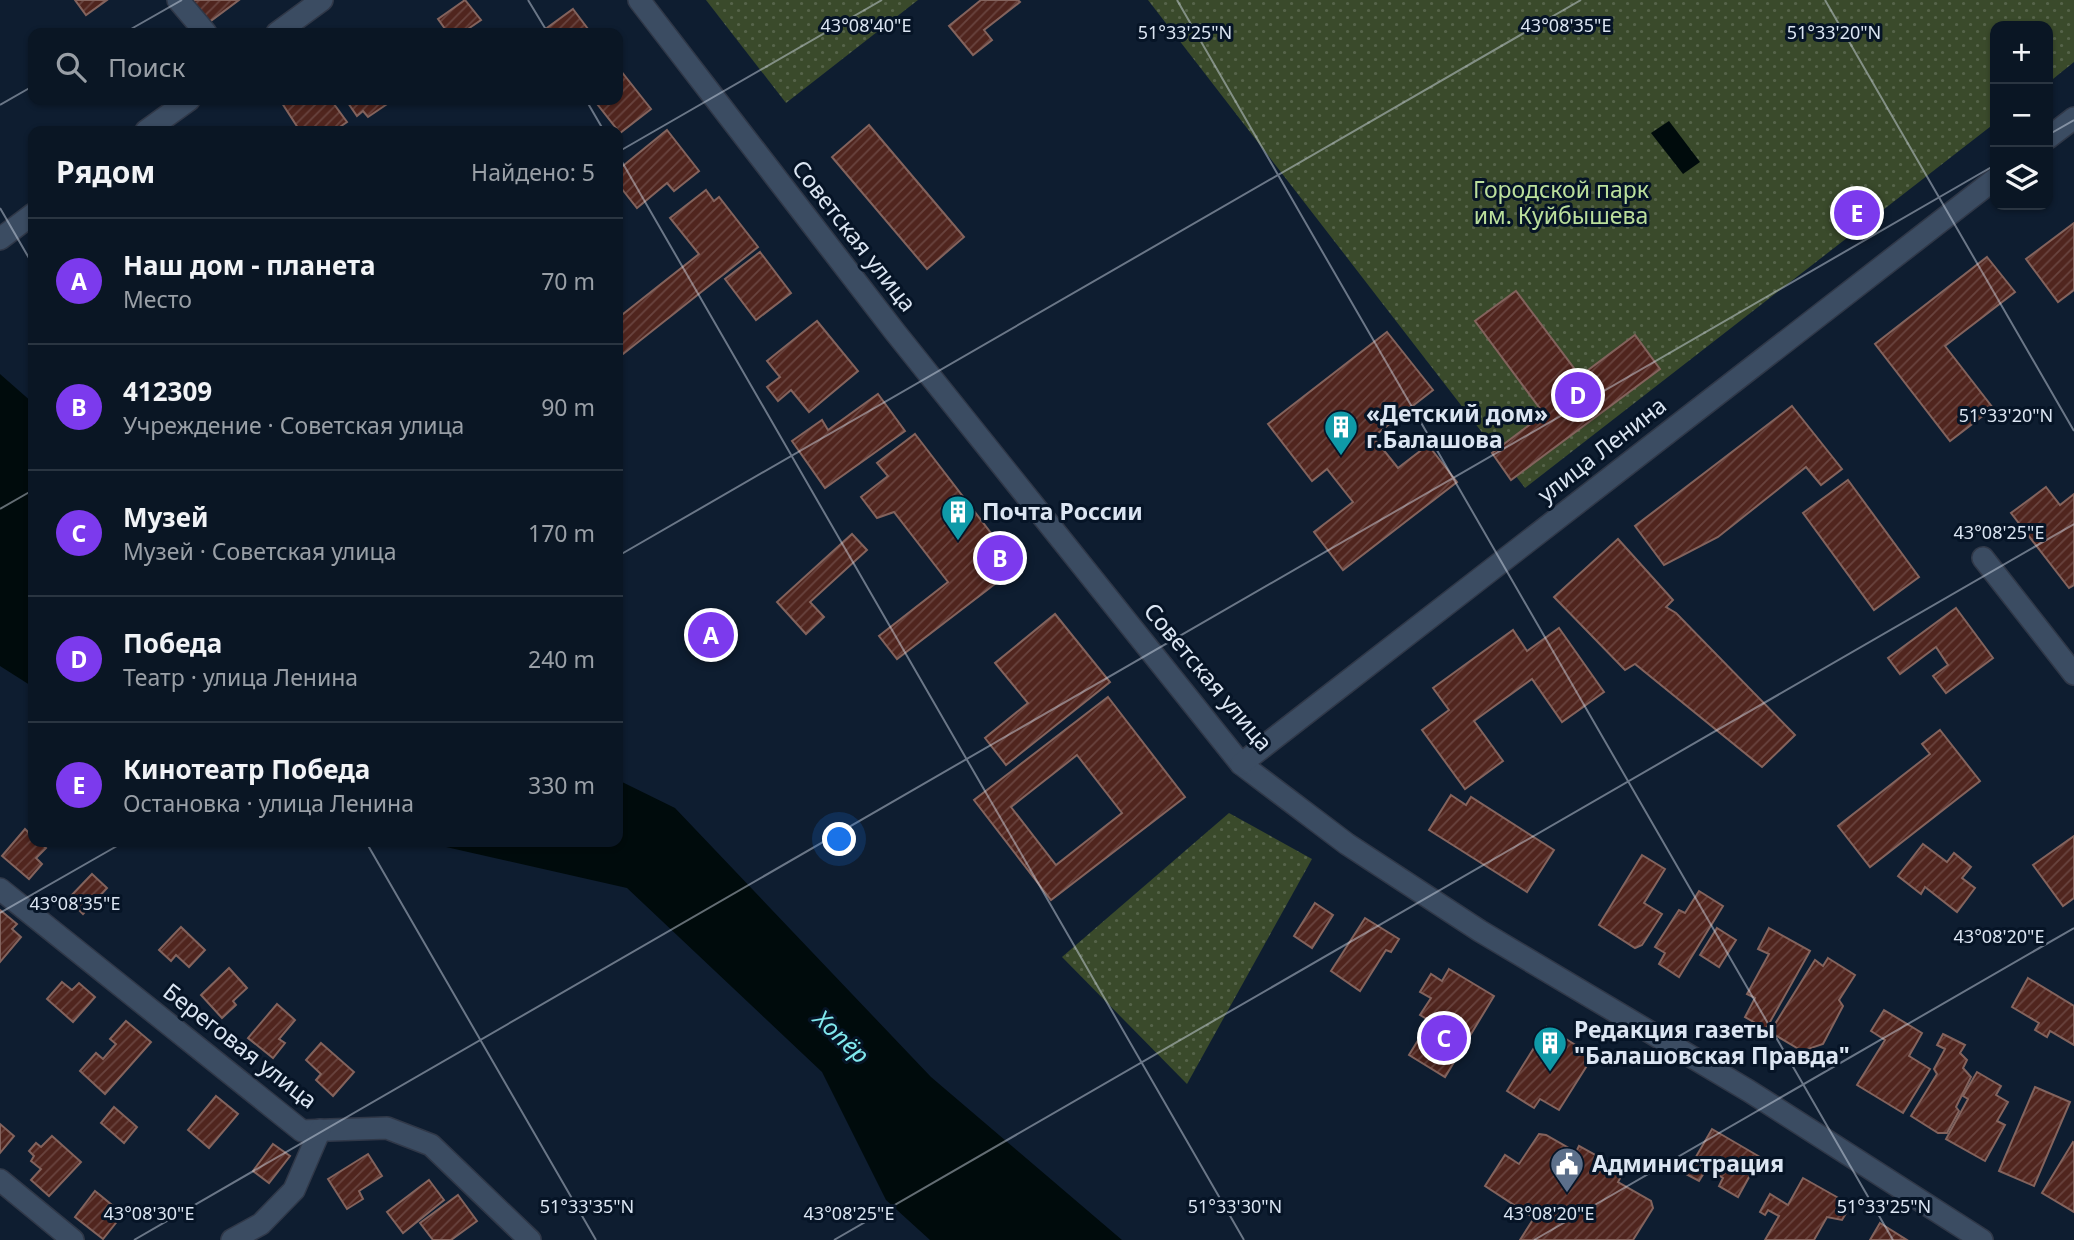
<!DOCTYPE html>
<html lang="ru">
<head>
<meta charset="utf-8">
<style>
	body { margin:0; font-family:"Noto Sans",sans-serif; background:#131f2c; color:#f1f3f6 }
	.controls { position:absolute; right:21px; top:21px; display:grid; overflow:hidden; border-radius:14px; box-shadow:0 2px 5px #0004 }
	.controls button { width:63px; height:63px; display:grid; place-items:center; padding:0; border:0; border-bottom:2px solid #2a3541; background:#0a1624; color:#f1f3f6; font:35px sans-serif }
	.you { position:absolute; left:840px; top:840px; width:24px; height:24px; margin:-18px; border:5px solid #fff; border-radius:50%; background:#1a73e8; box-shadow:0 0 0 10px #1a73e833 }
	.badge { display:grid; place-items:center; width:46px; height:46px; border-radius:50%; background:#7c3aed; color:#fff; font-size:23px; font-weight:700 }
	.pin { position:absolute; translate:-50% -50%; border:4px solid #fff; box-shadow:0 2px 7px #0006 }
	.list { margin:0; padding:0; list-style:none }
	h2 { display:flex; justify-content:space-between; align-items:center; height:91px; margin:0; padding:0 28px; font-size:30px }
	h2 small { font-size:23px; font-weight:400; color:#999fa6 }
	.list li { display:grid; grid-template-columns:46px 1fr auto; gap:21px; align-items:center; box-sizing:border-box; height:126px; padding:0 28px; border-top:2px solid #2a3541 }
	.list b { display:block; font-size:26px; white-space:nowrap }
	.list p { margin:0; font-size:23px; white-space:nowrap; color:#999fa6 }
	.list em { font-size:23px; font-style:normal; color:#999fa6 }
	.icon { flex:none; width:38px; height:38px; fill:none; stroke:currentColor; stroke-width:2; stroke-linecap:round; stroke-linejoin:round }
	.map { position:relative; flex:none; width:2074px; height:1240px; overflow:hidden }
	.search { position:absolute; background:#0a1624; box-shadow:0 2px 5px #0004; left:28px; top:28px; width:595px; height:77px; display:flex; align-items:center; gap:18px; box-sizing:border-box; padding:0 24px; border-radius:14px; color:#999fa6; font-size:26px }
	.panel { position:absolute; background:#0a1624; box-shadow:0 2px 5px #0004; left:28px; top:126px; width:595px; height:721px; border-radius:14px }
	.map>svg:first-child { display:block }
	.park { fill:url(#park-dots) }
	.water { fill:#000b0c }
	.building { fill:url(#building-hatch); stroke:#83635d; stroke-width:2; fill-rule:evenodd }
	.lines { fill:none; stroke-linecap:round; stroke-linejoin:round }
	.minor-casing { stroke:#303848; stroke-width:24 }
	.minor { stroke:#3b4c62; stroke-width:21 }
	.ticks { fill:none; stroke:#dbe5f2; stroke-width:2; stroke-opacity:0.45 }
	.labels { text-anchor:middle; stroke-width:6; stroke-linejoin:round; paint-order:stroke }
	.park-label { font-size:23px; fill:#bbdf9c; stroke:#061426 }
	.street-label { font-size:23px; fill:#dbe5f2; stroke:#061426 }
	.poi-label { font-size:23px; font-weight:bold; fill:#dbe5f2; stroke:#061426; text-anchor:start }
	.water-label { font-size:24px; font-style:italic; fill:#81e8ee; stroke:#061426 }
	.ticks-label { font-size:18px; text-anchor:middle; fill:#dbe5f2; stroke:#061426; stroke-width:6; stroke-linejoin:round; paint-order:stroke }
</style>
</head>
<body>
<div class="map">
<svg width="2074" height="1240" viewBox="0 0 2074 1240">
	<defs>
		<pattern id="park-dots" width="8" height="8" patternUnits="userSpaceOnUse" patternTransform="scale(1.75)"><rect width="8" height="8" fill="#3a4a2b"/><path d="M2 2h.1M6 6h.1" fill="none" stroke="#56644a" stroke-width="1.8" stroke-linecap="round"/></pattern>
		<pattern id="building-hatch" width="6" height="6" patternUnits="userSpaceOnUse" patternTransform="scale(1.75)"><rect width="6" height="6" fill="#50251e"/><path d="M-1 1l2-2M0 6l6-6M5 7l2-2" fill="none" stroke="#69443f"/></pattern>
	</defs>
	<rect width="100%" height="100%" fill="#0e1d30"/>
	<g class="park">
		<polygon points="706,0 918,0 786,103"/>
		<polygon points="1148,0 2074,0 2074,62 2048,83 2048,26 1995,26 1995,123 1525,488"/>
		<polygon points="1229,813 1312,859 1187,1084 1062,957"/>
	</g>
	<g class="water">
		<polygon points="1669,121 1700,162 1683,174 1651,133"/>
		<polygon points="0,374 33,403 33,687 0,666"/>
		<polygon points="618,780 675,808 931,1077 1122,1240 930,1240 886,1200 822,1072 627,888 424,842 618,842"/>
	</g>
	<g class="building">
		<polygon points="75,0 107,0 86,15"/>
		<polygon points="190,0 239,0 208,23"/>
		<polygon points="465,0 481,20 462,33 448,33 438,19"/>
		<polygon points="981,0 1018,0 1020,2 984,30 992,40 973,55 949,26"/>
		<polygon points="573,9 591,33 540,33"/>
		<polygon points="621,71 651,109 620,133 594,100 618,100 618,73"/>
		<polygon points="280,100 331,100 347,122 334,131 300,131"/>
		<polygon points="346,100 393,100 368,117 363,111 357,116"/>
		<polygon points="869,125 964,237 927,269 832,157"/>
		<polygon points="667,130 699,171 674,191 667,183 637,208 618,184 618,170"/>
		<polygon points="706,190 714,201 719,197 758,247 618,358 618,318 699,254 670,218"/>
		<polygon points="2074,223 2074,290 2058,302 2026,259"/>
		<polygon points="760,252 791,293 756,320 725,279"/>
		<polygon points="1987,257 2015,292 1945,346 1993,408 1950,441 1875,344"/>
		<polygon points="1516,291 1580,376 1635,335 1660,369 1511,480 1492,453 1544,414 1475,321"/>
		<polygon points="817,321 858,371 809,412 791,390 778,401 767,387 780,377 767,361"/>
		<polygon points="1387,332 1433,390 1373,437 1398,468 1428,445 1457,482 1343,570 1314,532 1353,502 1327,469 1312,481 1268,424"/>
		<polygon points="878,394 905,431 825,488 792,441 822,420 828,430"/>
		<polygon points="1792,406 1842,469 1821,485 1806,467 1718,537 1664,565 1635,526"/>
		<polygon points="915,434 1017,567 897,659 879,636 948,582 894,512 877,518 861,497 888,476 877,463"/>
		<polygon points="1848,480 1919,577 1874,610 1803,513"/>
		<polygon points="2046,487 2060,505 2074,494 2074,585 2069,588 2011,513"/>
		<polygon points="852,534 867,550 810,602 824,617 806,634 777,602"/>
		<polygon points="1618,539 1673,600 1666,607 1676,613 1795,735 1762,767 1635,664 1625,670 1554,597"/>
		<polygon points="1956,608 1993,658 1946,693 1933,676 1948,665 1936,647 1900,674 1888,658"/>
		<polygon points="1055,614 1110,682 1006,765 985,738 1028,703 995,663"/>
		<polygon points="1559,628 1604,692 1562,722 1532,679 1474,721 1503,761 1465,789 1422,730 1449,710 1433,688 1513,630 1527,651"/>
		<path d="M1108,697l77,100 -134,103 -77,-100zM1077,755l45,58 -66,52 -45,-58z"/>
		<polygon points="1940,730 1980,781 1870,867 1838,826 1930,754 1922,744"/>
		<polygon points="1451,795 1466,805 1471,797 1554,850 1527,892 1429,830"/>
		<polygon points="25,829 33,837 33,842 39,842 46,848 36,858 42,864 29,879 2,856"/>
		<polygon points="2074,836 2074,898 2063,906 2033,865"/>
		<polygon points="1923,844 1947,862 1954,853 1971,867 1962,878 1975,888 1957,912 1925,887 1921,894 1898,876"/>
		<polygon points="1642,855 1665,869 1644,903 1662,914 1642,945 1635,948 1599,925"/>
		<polygon points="92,874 107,888 83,914 68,899"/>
		<polygon points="1699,891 1723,906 1679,977 1659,964 1665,953 1655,947 1679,910 1685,913"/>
		<polygon points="1315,903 1333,915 1312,948 1294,936"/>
		<polygon points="0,910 17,924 12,929 21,937 0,962"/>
		<polygon points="1365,918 1399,939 1391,952 1386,950 1360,991 1331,971"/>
		<polygon points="181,927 205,950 189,967 176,955 171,961 159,950"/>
		<polygon points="1717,928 1736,940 1719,967 1700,955"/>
		<polygon points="1769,928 1810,951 1766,1029 1745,1017 1755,998 1747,994 1769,954 1758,949"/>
		<polygon points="1828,958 1855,975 1839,1000 1843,1006 1823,1044 1802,1051 1770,1032 1815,960 1823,966"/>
		<polygon points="229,968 247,988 233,1001 236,1005 222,1018 201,995"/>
		<polygon points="1449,969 1494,996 1445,1077 1409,1055 1430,1021 1420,1015 1431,998 1420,992 1431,974 1442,981"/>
		<polygon points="2028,978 2074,1006 2074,1045 2050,1031 2047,1037 2035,1030 2039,1023 2012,1007"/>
		<polygon points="62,982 72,990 79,983 95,997 73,1022 47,999"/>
		<polygon points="277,1004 295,1020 279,1039 285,1043 273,1058 248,1038"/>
		<polygon points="1884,1010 1922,1033 1909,1056 1930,1069 1903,1113 1857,1085 1885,1040 1871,1031"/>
		<polygon points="126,1021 151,1042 105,1094 80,1071 96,1053 103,1059 116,1044 110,1039"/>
		<polygon points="1547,1027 1593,1056 1559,1110 1540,1099 1534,1108 1507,1091"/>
		<polygon points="1943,1034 1965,1045 1960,1053 1967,1060 1963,1068 1971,1077 1956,1107 1959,1111 1947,1133 1938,1133 1911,1116 1937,1074 1934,1069 1945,1049 1937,1045"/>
		<polygon points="321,1043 354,1072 333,1096 316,1080 321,1074 306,1060"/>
		<polygon points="1977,1072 2001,1086 1996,1095 2008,1102 1997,1121 2005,1125 1985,1161 1946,1139 1968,1099 1963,1096"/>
		<polygon points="2035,1087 2070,1102 2034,1186 1999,1171"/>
		<polygon points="216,1096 238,1114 209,1148 188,1130"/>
		<polygon points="114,1107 137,1127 124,1143 101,1123"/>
		<polygon points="0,1124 14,1136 0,1153"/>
		<polygon points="1712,1129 1760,1157 1738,1197 1719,1186 1723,1178 1707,1168 1699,1181 1686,1174"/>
		<polygon points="1539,1134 1546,1135 1576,1152 1579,1146 1624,1171 1618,1182 1651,1201 1653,1208 1633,1240 1520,1240 1534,1218 1485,1186 1505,1155 1519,1164"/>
		<polygon points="52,1136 81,1162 49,1196 31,1180 41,1169 31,1161 34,1156 29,1151 36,1143 41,1147"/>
		<polygon points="2073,1142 2074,1143 2074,1212 2042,1193"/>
		<polygon points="273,1144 290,1156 269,1183 253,1171"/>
		<polygon points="368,1154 382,1176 359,1191 363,1199 347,1209 328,1179"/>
		<polygon points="1803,1178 1851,1205 1842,1220 1827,1217 1814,1240 1765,1240 1779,1216 1768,1210 1765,1215 1760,1212 1770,1194 1788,1205"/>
		<polygon points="429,1180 444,1200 403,1233 387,1212"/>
		<polygon points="95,1191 123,1214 103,1239 75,1217"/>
		<polygon points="458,1195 477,1221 451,1240 433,1240 420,1223"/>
		<polygon points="1880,1223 1907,1240 1870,1240"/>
	</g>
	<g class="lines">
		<g class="minor-casing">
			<g id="minor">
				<polyline points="178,0 206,33"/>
				<polyline points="639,0 895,332 1241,764 1347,844 1480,931 1749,1091 1982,1240"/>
				<polyline points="277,33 322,0"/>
				<polyline points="146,131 189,100"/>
				<polyline points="2048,138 2074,118"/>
				<polyline points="0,239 33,214"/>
				<polyline points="1983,558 2074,674"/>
				<polyline points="1241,764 1995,179"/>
				<polyline points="0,889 302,1131 387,1128 431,1145 530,1240"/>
				<polyline points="0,1180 73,1240"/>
				<polyline points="232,1240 261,1224 294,1190 320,1130"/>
			</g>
		</g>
		<use href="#minor" class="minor"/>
	</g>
	<path class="ticks" d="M528,0l20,33M1177,0l716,1240M1825,0l249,431M124,33l58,-33M586,100l18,31M0,105l33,-19M2048,135l26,-15M618,152l264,-152M618,155l626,1085M0,208l33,57M0,509l33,-19M618,556l963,-556M366,842l230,398M0,913l124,-71M134,1240l1861,-1075M834,1240l1240,-716M1534,1240l540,-312"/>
	<defs>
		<g id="building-pin" transform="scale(1.75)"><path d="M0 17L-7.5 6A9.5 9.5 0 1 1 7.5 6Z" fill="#0f9aa8" stroke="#061426"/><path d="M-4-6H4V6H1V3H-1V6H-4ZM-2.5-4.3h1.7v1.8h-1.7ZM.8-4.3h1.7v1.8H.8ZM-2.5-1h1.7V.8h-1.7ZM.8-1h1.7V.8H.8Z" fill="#fff"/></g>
		<g id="civic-pin" transform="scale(1.75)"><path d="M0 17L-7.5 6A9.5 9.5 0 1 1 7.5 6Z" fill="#5c6f8a" stroke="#061426"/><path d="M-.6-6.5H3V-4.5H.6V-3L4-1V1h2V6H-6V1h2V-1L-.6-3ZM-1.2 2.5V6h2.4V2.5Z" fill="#fff"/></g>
	</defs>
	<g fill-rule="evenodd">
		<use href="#building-pin" x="1341" y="427"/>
		<use href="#building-pin" x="958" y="512"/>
		<use href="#building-pin" x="1550" y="1043"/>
		<use href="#civic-pin" x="1567" y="1164"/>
	</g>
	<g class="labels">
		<g class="park-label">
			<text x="1561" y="198">Городской парк<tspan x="1561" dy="26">им. Куйбышева</tspan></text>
		</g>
		<g class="street-label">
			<text transform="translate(854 236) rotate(52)" y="8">Советская улица</text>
			<text transform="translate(1602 450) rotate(-38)" y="8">улица Ленина</text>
			<text transform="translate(1208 677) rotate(50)" y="8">Советская улица</text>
			<text transform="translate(240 1046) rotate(38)" y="8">Береговая улица</text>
		</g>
		<g class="poi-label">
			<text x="1366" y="422">«Детский дом»<tspan x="1366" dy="26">г.Балашова</tspan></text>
			<text x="982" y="520">Почта России</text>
			<text x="1574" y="1038">Редакция газеты<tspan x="1574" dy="26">"Балашовская Правда"</tspan></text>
			<text x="1592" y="1172">Администрация</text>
		</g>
		<g class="water-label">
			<text transform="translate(841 1037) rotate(43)" y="8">Хопёр</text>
		</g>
	</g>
	<g class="ticks-label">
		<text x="866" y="32">43°08'40"E</text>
		<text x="1566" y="32">43°08'35"E</text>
		<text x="1185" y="39">51°33'25"N</text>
		<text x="1834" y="39">51°33'20"N</text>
		<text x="2006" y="422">51°33'20"N</text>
		<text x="1999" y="539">43°08'25"E</text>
		<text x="75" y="910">43°08'35"E</text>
		<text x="1999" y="943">43°08'20"E</text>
		<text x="587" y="1213">51°33'35"N</text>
		<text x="1235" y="1213">51°33'30"N</text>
		<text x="1884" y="1213">51°33'25"N</text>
		<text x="149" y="1220">43°08'30"E</text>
		<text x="849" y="1220">43°08'25"E</text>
		<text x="1549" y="1220">43°08'20"E</text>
	</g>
</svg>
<div class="controls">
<button>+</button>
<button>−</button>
<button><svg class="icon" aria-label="layers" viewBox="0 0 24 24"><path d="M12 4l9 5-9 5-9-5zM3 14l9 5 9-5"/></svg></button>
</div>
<div class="you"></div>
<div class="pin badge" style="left:711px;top:635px">A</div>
<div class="pin badge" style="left:1000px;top:558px">B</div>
<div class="pin badge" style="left:1444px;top:1038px">C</div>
<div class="pin badge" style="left:1578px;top:395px">D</div>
<div class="pin badge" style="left:1857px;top:213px">E</div>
<div class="search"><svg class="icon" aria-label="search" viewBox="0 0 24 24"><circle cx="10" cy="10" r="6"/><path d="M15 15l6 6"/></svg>Поиск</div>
<section class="panel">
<h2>Рядом<small>Найдено: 5</small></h2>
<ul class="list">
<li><span class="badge">A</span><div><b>Наш дом - планета</b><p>Место</p></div><em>70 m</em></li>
<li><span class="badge">B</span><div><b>412309</b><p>Учреждение · Советская улица</p></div><em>90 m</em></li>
<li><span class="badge">C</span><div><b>Музей</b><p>Музей · Советская улица</p></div><em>170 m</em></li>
<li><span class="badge">D</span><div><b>Победа</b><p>Театр · улица Ленина</p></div><em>240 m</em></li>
<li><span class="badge">E</span><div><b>Кинотеатр Победа</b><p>Остановка · улица Ленина</p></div><em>330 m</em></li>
</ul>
</section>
</div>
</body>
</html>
